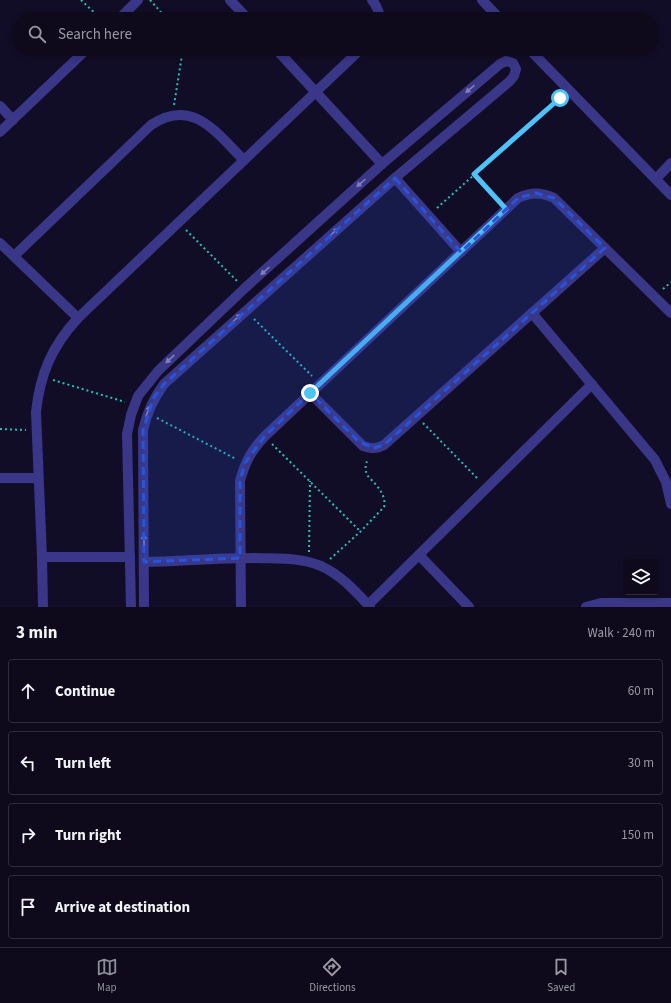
<!DOCTYPE html>
<html lang="en">
<head>
<meta charset="utf-8">
<style>
	body { margin:0; font-family:"Source Sans 3",sans-serif; background:#171325; color:#f1f3f6 }
	.controls { position:absolute; right:12px; bottom:12px; display:grid; overflow:hidden; border-radius:4px; box-shadow:0 2px 6px #0003 }
	.controls button { width:36px; height:36px; display:grid; place-items:center; padding:0; border:0; border-bottom:1px solid #2e2b3b; background:#0e0a1c; color:#f1f3f6; font:20px sans-serif }
	.stop { position:absolute; width:12px; height:12px; margin:-9px; border:3px solid #4fc3f7; border-radius:50%; background:#fff }
	.stop.end { background:#4fc3f7; border-color:#fff; box-shadow:0 1px 4px #0008 }
	.list { margin:0; padding:0; list-style:none }
	h2 { display:flex; justify-content:space-between; align-items:center; height:52px; margin:0; padding:0 16px; font-size:17px }
	h2 small { font-size:13px; font-weight:400; color:#9b9aa3 }
	.list li { display:grid; grid-template-columns:26px 1fr auto; gap:12px; align-items:center; box-sizing:border-box; height:64px; margin:0 8px 8px; padding:0 8px; border:1px solid #2e2b3b; border-radius:4px }
	.list b { display:block; font-size:15px; white-space:nowrap }
	.list em { font-size:13px; font-style:normal; color:#9b9aa3 }
	.icon { flex:none; width:22px; height:22px; fill:none; stroke:currentColor; stroke-width:2; stroke-linecap:round; stroke-linejoin:round }
	.map { position:relative; flex:none; width:671px; height:607px; overflow:hidden }
	.search { position:absolute; background:#0e0a1c; box-shadow:0 2px 6px #0003; left:12px; right:12px; top:12px; height:44px; display:flex; align-items:center; gap:10px; box-sizing:border-box; padding:0 14px; border-radius:22px; color:#9b9aa3; font-size:15px }
	.sheet { height:340px; background:#0e0a1c }
	nav { display:flex; justify-content:space-around; align-items:center; box-sizing:border-box; height:56px; border-top:1px solid #2e2b3b; background:#0e0a1c; font-size:11px; color:#9b9aa3 }
	nav a { display:grid; justify-items:center; gap:2px }
	nav .on { color:#8c9099 }
	.map>svg:first-child { display:block }
	.lines { fill:none; stroke-linecap:round; stroke-linejoin:round }
	.path { stroke:#27bfb9; stroke-width:2; stroke-dasharray:2 3; stroke-linecap:butt }
	.minor { stroke:#3a3688; stroke-width:10 }
	.oneway { fill:#827dbe }
	.route { stroke:#4fc3f7; stroke-width:5 }
	.marked { fill:#2655da; fill-opacity:0.2; stroke:#2655da; stroke-width:3; stroke-dasharray:8 5; stroke-linejoin:round }
</style>
</head>
<body>
<div class="map">
<svg width="671" height="607" viewBox="0 0 671 607">
	<rect width="100%" height="100%" fill="#120d26"/>
	<g class="lines">
		<g class="path">
			<polyline points="81,0 101,19"/>
			<polyline points="150,0 167,19"/>
			<polyline points="174,105 183,49"/>
			<polyline points="474,174 499,201"/>
			<polyline points="437,208 560,98"/>
			<polyline points="186,230 237,281"/>
			<polyline points="663,289 671,282"/>
			<polyline points="254,319 312,376"/>
			<polyline points="53,380 125,402"/>
			<polyline points="157,418 236,459"/>
			<polyline points="423,423 479,480"/>
			<polyline points="0,429 26,430"/>
			<polyline points="272,444 360,531"/>
			<polyline points="309,552 310,481"/>
			<path d="M330,559l30,-27 24,-25c3,-13 -9,-23 -17,-32 -2,-6 -2,-10 1,-16"/>
		</g>
		<g class="minor">
			<polyline points="230,0 248,19"/>
			<path d="M372,0c5,6 7,11 8,19"/>
			<polyline points="482,0 500,19"/>
			<polyline points="119,19 138,0"/>
			<polyline points="276,49 382,164"/>
			<polyline points="529,49 671,195"/>
			<polyline points="0,106 13,120"/>
			<polyline points="0,132 87,49"/>
			<polyline points="395,178 461,252"/>
			<polyline points="656,179 671,163"/>
			<polyline points="0,243 78,318"/>
			<path d="M14,256l137,-131c42,-28 65,8 93,35"/>
			<polyline points="532,313 655,460 666,482 671,504"/>
			<path d="M310,393l53,53c8,3 13,3 21,-1l221,-197"/>
			<polyline points="0,478 38,478"/>
			<polyline points="419,555 469,607"/>
			<polyline points="42,557 130,557"/>
			<path d="M144,562c37,-1 74,-4 111,-4 22,1 44,-1 66,8 20,9 35,26 49,41"/>
			<polyline points="368,605 592,384"/>
			<path d="M43,607l-1,-50 -6,-145c4,-38 16,-66 42,-94l283,-269"/>
			<path d="M131,607l-4,-173 4,-19 7,-19 20,-25 87,-83 137,-124 118,-100 6,-3 7,2 3,6 -2,7 -4,5 -115,97 -231,206c-11,15 -17,28 -21,46l1,177"/>
			<path d="M241,607l-1,-126c5,-19 11,-30 25,-45l253,-238c13,-6 23,-6 36,0l117,115"/>
			<polyline points="586,607 601,603 671,603"/>
		</g>
	</g>
	<defs><path id="oneway-solid" d="M-6-.8H1V-3.2L6.5 0L1 3.2V.8H-6Z"/></defs>
	<g class="oneway">
		<use href="#oneway-solid" transform="translate(470 89) rotate(140)"/>
		<use href="#oneway-solid" transform="translate(361 183) rotate(138)"/>
		<use href="#oneway-solid" transform="translate(334 232) rotate(-42)"/>
		<use href="#oneway-solid" transform="translate(265 271) rotate(138)"/>
		<use href="#oneway-solid" transform="translate(237 318) rotate(-42)"/>
		<use href="#oneway-solid" transform="translate(170 359) rotate(137)"/>
		<use href="#oneway-solid" transform="translate(148 411) rotate(-69)"/>
		<use href="#oneway-solid" transform="translate(144 540) rotate(-91)"/>
	</g>
	<g class="lines">
		<polyline class="route" points="310,393 506,209 474,174 560,98"/>
	</g>
	<path class="marked" d="M395,178l66,74 57,-54 18,-5 18,5 51,50 -221,197 -10,3 -15,-6 -49,-49 -45,43 -20,27 -5,18v77l-96,4 -1,-132 11,-33 10,-13z"/>
</svg>
<div class="controls">
<button><svg class="icon" aria-label="layers" viewBox="0 0 24 24"><path d="M12 4l9 5-9 5-9-5zM3 14l9 5 9-5"/></svg></button>
</div>
<div class="stop" style="left:560px;top:98px"></div>
<div class="stop end" style="left:310px;top:393px"></div>
<div class="search"><svg class="icon" aria-label="search" viewBox="0 0 24 24"><circle cx="10" cy="10" r="6"/><path d="M15 15l6 6"/></svg>Search here</div>
</div>
<section class="sheet">
<h2>3 min<small>Walk · 240 m</small></h2>
<ul class="list">
<li><svg class="icon" aria-label="ahead" viewBox="0 0 24 24"><path d="M12 20V5M6 11l6-6 6 6"/></svg><div><b>Continue</b></div><em>60 m</em></li>
<li><svg class="icon" aria-label="left" viewBox="0 0 24 24"><path d="M17 20v-9H6M10 6l-5 5 5 5"/></svg><div><b>Turn left</b></div><em>30 m</em></li>
<li><svg class="icon" aria-label="right" viewBox="0 0 24 24"><path d="M7 20v-9h11M14 6l5 5-5 5"/></svg><div><b>Turn right</b></div><em>150 m</em></li>
<li><svg class="icon" aria-label="arrive" viewBox="0 0 24 24"><path d="M6 21V4h12l-3 4 3 4H6"/></svg><div><b>Arrive at destination</b></div></li>
</ul>
</section>
<nav>
<a class="on"><svg class="icon" aria-label="map" viewBox="0 0 24 24"><path d="M3 6l6-2 6 2 6-2v14l-6 2-6-2-6 2zM9 4v14M15 6v14"/></svg>Map</a>
<a><svg class="icon" aria-label="directions" viewBox="0 0 24 24"><path d="M12 3l9 9-9 9-9-9zM9 14v-3h6M13 9l2 2-2 2"/></svg>Directions</a>
<a><svg class="icon" aria-label="saved" viewBox="0 0 24 24"><path d="M7 4h10v16l-5-4-5 4z"/></svg>Saved</a>
</nav>
</body>
</html>
